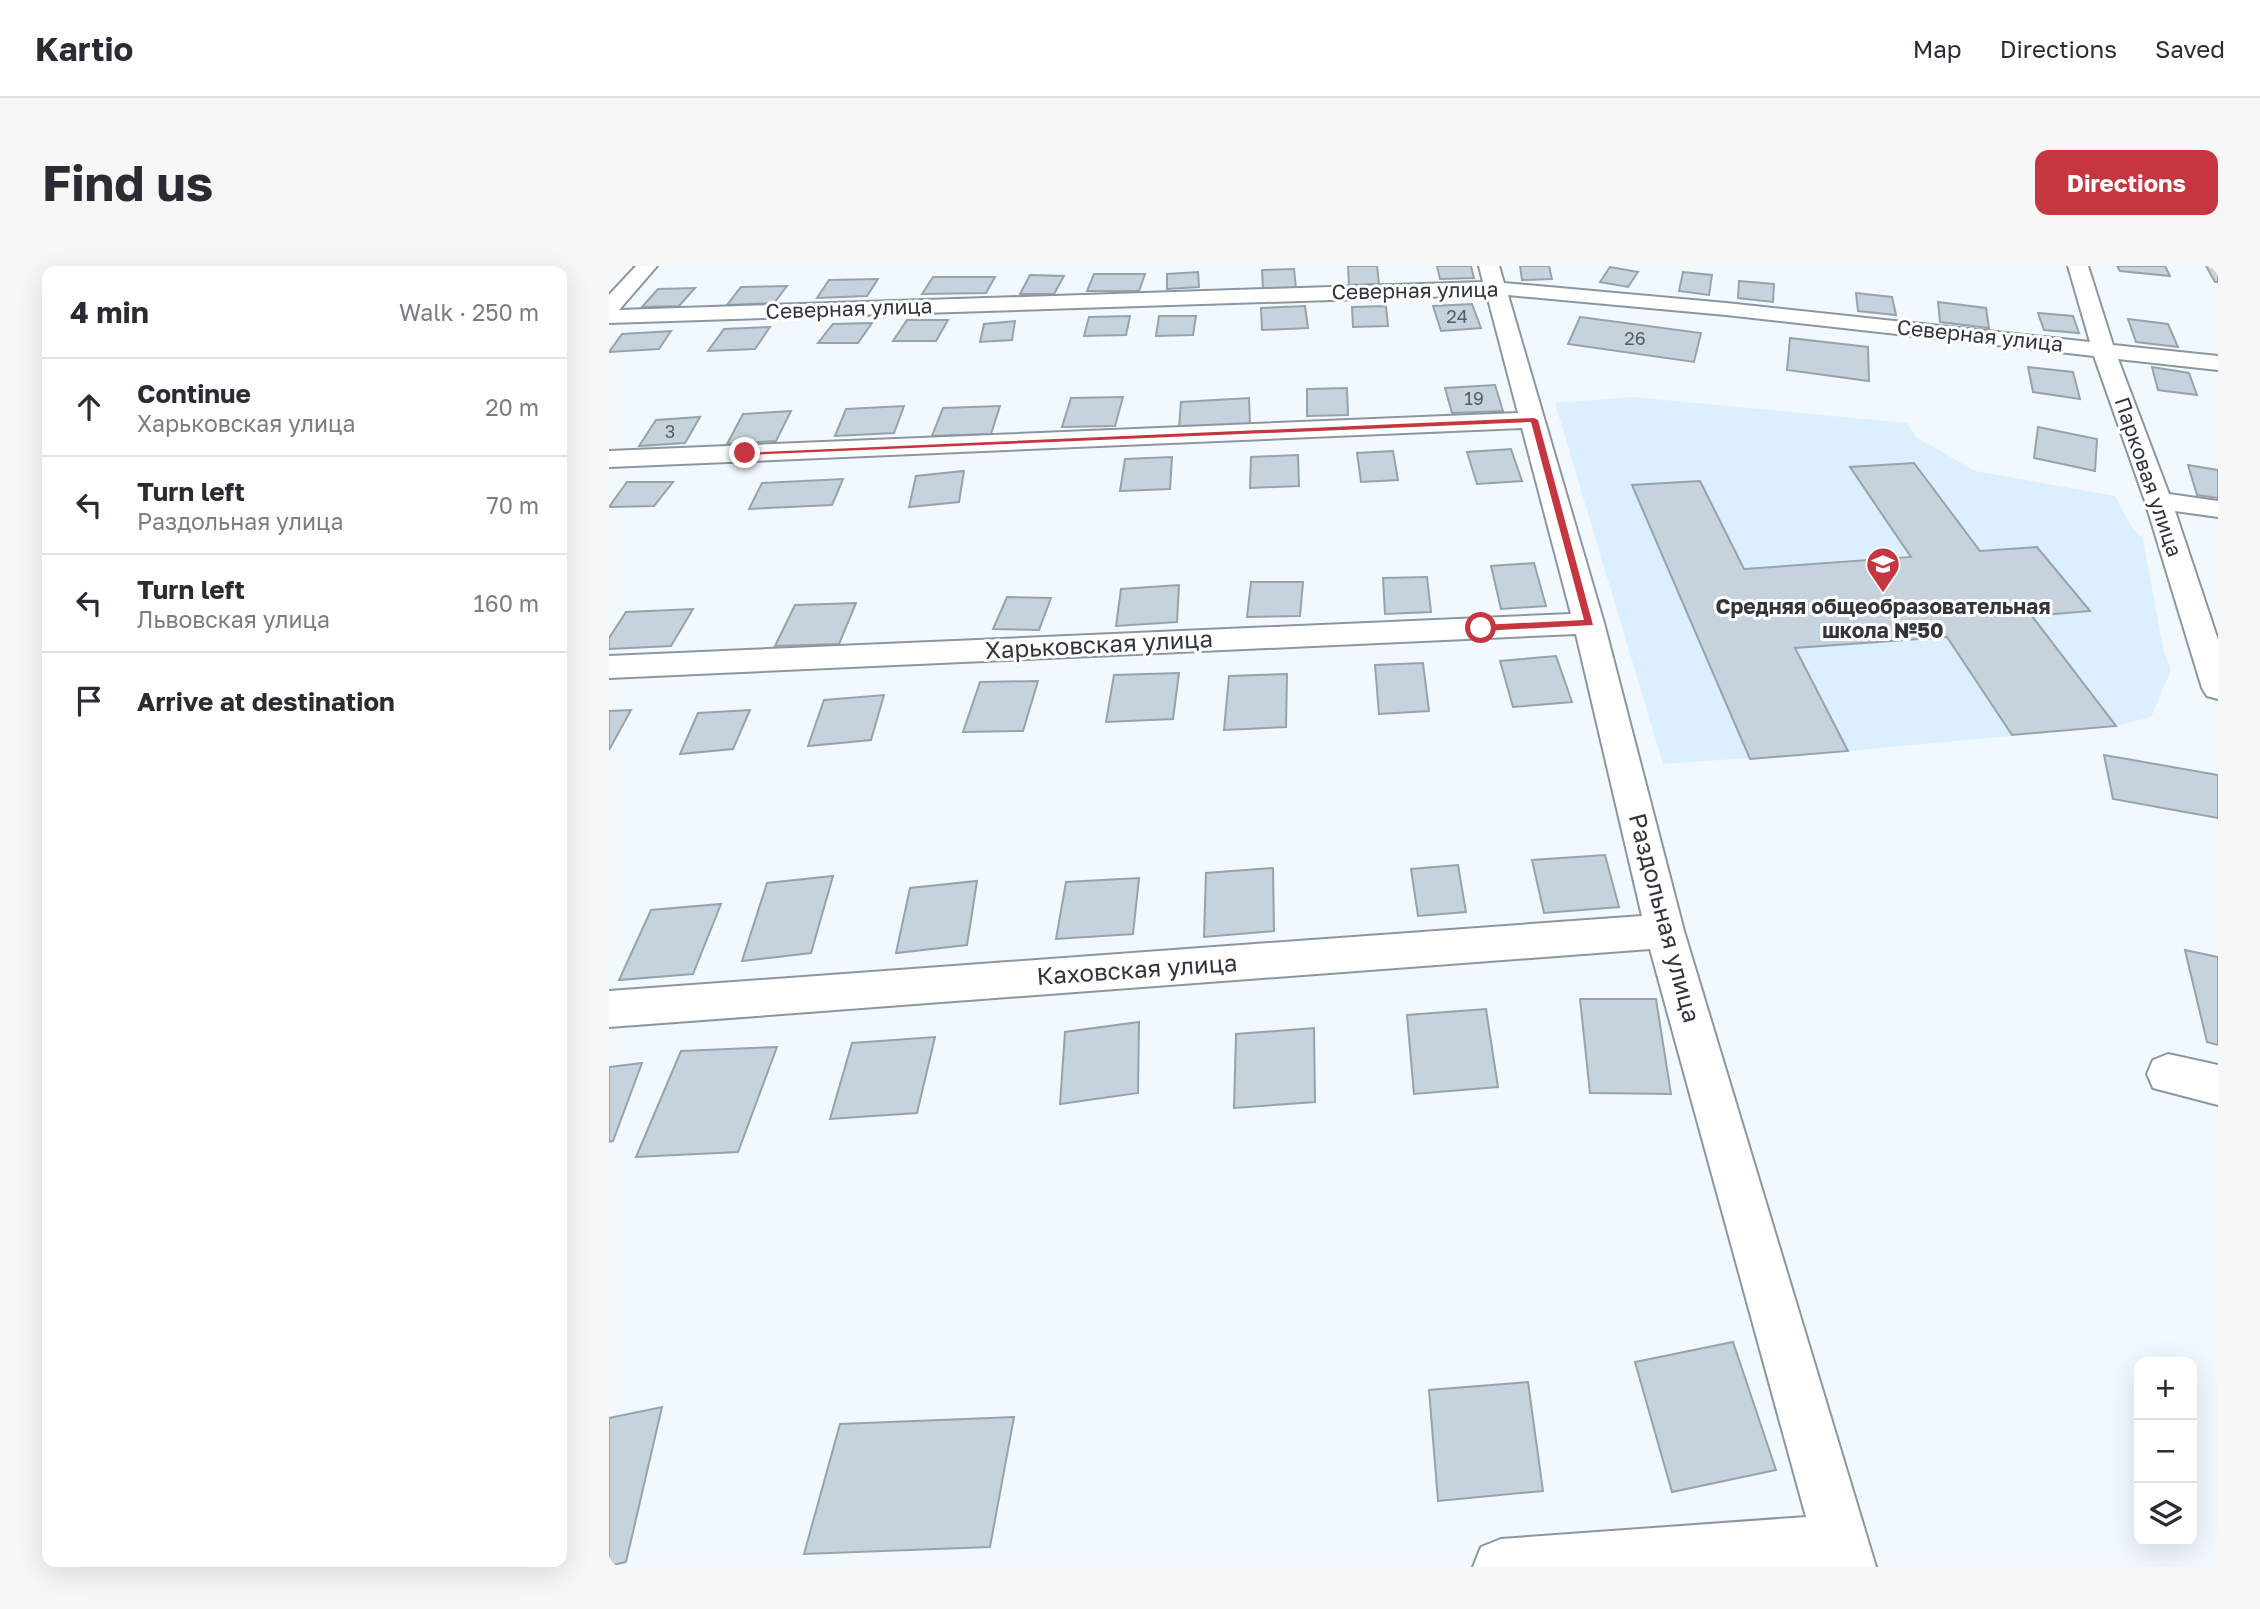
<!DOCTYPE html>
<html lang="en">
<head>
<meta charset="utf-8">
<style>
	body { margin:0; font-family:"Golos Text",sans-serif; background:#f7f7f7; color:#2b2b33 }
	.controls { position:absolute; right:21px; bottom:21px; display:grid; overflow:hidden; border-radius:14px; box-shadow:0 7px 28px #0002 }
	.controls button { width:63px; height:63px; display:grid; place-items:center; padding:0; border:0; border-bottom:2px solid #e1e1e2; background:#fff; color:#2b2b33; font:35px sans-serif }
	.stop { position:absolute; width:21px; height:21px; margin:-16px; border:5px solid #c63640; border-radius:50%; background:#fff }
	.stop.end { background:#c63640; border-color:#fff; box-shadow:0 2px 7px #0008 }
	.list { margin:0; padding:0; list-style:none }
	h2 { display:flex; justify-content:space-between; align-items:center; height:91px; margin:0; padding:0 28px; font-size:30px }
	h2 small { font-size:23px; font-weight:400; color:#7c7c81 }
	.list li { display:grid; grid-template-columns:46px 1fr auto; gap:21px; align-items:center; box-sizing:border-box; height:98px; padding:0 28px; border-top:2px solid #e1e1e2 }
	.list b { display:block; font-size:26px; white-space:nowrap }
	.list p { margin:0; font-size:23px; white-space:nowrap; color:#7c7c81 }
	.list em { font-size:23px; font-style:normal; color:#7c7c81 }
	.icon { flex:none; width:38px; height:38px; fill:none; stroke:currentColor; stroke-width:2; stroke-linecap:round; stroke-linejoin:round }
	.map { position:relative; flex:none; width:1609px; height:1301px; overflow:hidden; border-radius:14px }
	header { display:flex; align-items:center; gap:42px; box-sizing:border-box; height:98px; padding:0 35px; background:#fff; border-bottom:2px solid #e1e1e2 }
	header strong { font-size:33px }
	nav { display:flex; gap:38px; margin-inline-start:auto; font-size:24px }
	.intro { display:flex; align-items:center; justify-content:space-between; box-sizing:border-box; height:168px; padding:0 42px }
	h1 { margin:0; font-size:49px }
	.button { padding:18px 32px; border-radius:14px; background:#c63640; color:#fff; font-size:24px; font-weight:700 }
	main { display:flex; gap:42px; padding:0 42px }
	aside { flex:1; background:#fff; border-radius:14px; box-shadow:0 7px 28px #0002 }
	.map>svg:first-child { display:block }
	.built { fill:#dcefff }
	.building { fill:#c6d2dc; stroke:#96a2ac; stroke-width:2 }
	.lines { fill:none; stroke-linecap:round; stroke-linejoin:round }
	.minor-casing { stroke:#8b96a0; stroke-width:4 }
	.minor { fill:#fff; fill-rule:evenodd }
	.route { fill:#c63640 }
	.labels { text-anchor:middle; stroke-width:6; stroke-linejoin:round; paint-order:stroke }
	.far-number-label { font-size:18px; fill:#565d62 }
	.far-street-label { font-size:21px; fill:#31363a; stroke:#fff }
	.far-poi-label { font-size:21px; font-weight:bold; fill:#31363a; stroke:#fff }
	.street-label { font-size:24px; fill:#31363a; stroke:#fff }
</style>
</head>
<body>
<header>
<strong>Kartio</strong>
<nav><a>Map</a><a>Directions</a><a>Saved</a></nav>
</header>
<div class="intro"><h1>Find us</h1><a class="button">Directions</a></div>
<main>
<aside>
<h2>4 min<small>Walk · 250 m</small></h2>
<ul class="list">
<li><svg class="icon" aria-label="ahead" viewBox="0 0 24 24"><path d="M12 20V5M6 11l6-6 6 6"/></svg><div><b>Continue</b><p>Харьковская улица</p></div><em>20 m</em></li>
<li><svg class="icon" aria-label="left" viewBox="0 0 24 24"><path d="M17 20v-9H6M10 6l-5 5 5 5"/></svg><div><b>Turn left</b><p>Раздольная улица</p></div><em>70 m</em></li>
<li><svg class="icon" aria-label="left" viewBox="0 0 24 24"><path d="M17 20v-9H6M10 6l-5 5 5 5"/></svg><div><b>Turn left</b><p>Львовская улица</p></div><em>160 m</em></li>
<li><svg class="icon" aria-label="arrive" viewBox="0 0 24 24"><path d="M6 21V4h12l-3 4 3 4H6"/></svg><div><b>Arrive at destination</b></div></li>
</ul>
</aside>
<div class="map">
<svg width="1609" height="1301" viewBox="0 0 1609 1301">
	<rect width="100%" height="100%" fill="#f1f8fe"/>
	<polygon class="built" points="1025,131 1298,157 1307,171 1366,205 1506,230 1522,260 1534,273 1554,382 1562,404 1542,451 1507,460 1239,485 1054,498 946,137"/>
	<g class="building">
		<polygon points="739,0 768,0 770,18 740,19"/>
		<polygon points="828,0 862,0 865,12 831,13"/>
		<polygon points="911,0 940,0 943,13 913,14"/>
		<polygon points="1508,0 1556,0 1561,10 1511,5"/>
		<polygon points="1597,0 1609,0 1609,16 1606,16"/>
		<polygon points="1001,1 1029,6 1019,21 991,16"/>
		<polygon points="685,3 687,22 654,24 653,4"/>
		<polygon points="589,6 590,21 558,23 558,8"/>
		<polygon points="1074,6 1103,9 1100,29 1070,25"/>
		<polygon points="485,8 536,8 530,25 478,25"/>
		<polygon points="421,9 455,10 445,28 411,28"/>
		<polygon points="324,11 386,11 377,27 313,28"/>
		<polygon points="269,13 258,30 208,32 220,14"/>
		<polygon points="1130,15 1165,18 1164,36 1129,32"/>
		<polygon points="178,20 165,37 118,39 132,21"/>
		<polygon points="86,22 70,40 33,41 49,23"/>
		<polygon points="1247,27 1283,31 1287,49 1249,45"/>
		<polygon points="1329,36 1377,42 1380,62 1331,56"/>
		<polygon points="863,38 872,62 832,65 824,40"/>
		<polygon points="696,40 699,62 653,64 652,42"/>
		<polygon points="777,40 779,60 744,61 743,41"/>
		<polygon points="1429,47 1464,50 1470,67 1435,64"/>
		<polygon points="521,50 517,69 475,70 480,51"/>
		<polygon points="550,50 587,50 584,69 547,70"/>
		<polygon points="971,51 1092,67 1085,96 959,78"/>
		<polygon points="1519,53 1559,58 1569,81 1527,76"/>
		<polygon points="298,54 339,54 327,75 284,75"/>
		<polygon points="406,55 403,74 371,76 375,58"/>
		<polygon points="263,57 249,77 209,77 224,58"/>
		<polygon points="161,61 146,83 99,85 115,63"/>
		<polygon points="62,65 50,83 0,86 13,68"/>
		<polygon points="1181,72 1259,81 1260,115 1178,104"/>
		<polygon points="1419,101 1464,106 1471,133 1424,126"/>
		<polygon points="1543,101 1580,107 1588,129 1549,124"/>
		<polygon points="886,119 894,145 843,147 836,122"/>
		<polygon points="738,122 739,149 698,150 698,123"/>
		<polygon points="514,131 506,160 453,161 462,132"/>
		<polygon points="640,132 641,158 570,162 572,136"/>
		<polygon points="295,140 285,167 226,170 237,143"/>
		<polygon points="391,140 382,168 323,170 334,142"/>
		<polygon points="182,145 167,175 118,178 134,148"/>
		<polygon points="91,151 76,177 30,180 47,154"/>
		<polygon points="1429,161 1488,173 1486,205 1425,192"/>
		<polygon points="902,183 913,215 868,218 858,186"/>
		<polygon points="784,185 789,214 752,216 748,187"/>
		<polygon points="689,189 690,220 641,222 642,191"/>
		<polygon points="563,191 561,223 511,225 516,193"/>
		<polygon points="1305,197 1371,285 1428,281 1481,345 1423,350 1507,460 1403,469 1338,371 1186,382 1239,485 1141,493 1023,219 1091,215 1135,303 1302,291 1241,201"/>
		<polygon points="1579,199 1609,204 1609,232 1588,229"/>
		<polygon points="355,205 350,236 300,241 307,210"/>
		<polygon points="234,213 223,239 140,243 153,217"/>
		<polygon points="18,216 64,216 45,240 0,241"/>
		<polygon points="925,297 937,340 892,343 882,300"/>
		<polygon points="818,311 822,346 776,348 774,312"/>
		<polygon points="642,316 694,316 691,350 638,351"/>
		<polygon points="570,319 568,356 507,360 512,323"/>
		<polygon points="398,331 442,332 430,364 384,363"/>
		<polygon points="247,337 230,378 166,380 186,339"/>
		<polygon points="84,343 62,380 0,383 0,372 17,346"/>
		<polygon points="947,390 963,436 904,441 891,395"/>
		<polygon points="814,397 820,445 770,448 766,399"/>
		<polygon points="570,407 564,453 497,456 505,409"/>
		<polygon points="678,408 677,461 615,464 620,410"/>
		<polygon points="429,415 414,465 354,466 371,416"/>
		<polygon points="275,429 262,474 199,480 215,434"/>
		<polygon points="22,444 0,484 0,445"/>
		<polygon points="141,444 124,483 71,488 89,447"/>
		<polygon points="1495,489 1609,509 1609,552 1504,533"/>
		<polygon points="996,589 1010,641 935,647 923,594"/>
		<polygon points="849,599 857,646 809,650 802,603"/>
		<polygon points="664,602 665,665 595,671 597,607"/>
		<polygon points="224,610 202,687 133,695 158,617"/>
		<polygon points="530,612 524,668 447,673 457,616"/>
		<polygon points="368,615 358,679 287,687 301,622"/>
		<polygon points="112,638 84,708 10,714 42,644"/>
		<polygon points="1576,684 1609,691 1609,779 1598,776"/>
		<polygon points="971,733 1047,733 1062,828 981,827"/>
		<polygon points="877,743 889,821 805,828 798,749"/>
		<polygon points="530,756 529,827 451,838 456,766"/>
		<polygon points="705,762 706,836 625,842 627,768"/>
		<polygon points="326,771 308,847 221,853 243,777"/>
		<polygon points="168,781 129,886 27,891 72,785"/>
		<polygon points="33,797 4,875 0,876 0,801"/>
		<polygon points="1124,1076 1167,1204 1063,1226 1026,1096"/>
		<polygon points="919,1116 934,1225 829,1235 820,1124"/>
		<polygon points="53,1141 17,1296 0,1300 0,1152"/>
		<polygon points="405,1151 381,1281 195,1288 231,1158"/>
	</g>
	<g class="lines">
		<g class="minor-casing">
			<g id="minor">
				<polygon points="27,0 48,0 10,44 874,16 870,0 890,0 895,17 1117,37 1481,76 1459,0 1479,0 1504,79 1609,90 1609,104 1509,93 1560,228 1609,235 1609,251 1566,245 1609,374 1609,433 1598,430 1593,422 1536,235 1485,90 1117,49 899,29 995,357 1075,665 1267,1301 864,1301 872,1281 892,1273 1197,1251 1041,683 0,761 0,725 1033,650 967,368 0,412 0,390 962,348 913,162 0,201 0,185 909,147 878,29 0,57 0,29"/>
				<polygon points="1559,788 1609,799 1609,839 1544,822 1538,808 1544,794"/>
			</g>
		</g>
		<use href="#minor" class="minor"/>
	</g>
	<polygon class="route" points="925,152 929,154 984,359 872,365 867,362 872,359 975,354 922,156 136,189 132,187"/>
	<defs>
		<g id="school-pin" transform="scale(1.75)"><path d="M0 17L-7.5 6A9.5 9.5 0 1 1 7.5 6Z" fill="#c63640" stroke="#fff"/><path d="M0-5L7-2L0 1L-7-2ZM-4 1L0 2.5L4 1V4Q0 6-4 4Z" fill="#fff"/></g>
	</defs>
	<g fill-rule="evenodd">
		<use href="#school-pin" x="1274" y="298"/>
	</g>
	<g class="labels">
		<g class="far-number-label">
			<text x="848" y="57">24</text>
			<text x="1026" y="79">26</text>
			<text x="865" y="139">19</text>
			<text x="61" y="172">3</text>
		</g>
		<g class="far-street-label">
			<text transform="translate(806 25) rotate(-1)" y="7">Северная улица</text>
			<text transform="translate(240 43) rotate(-2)" y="7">Северная улица</text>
			<text transform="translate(1371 70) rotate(6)" y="7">Северная улица</text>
			<text transform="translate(1539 211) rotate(71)" y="7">Парковая улица</text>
		</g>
		<g class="far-poi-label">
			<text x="1274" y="348">Средняя общеобразовательная<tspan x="1274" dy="24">школа №50</tspan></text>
		</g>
		<g class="street-label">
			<text transform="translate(490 379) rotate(-3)" y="8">Харьковская улица</text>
			<text transform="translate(1055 652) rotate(75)" y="8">Раздольная улица</text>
			<text transform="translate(528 704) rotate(-4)" y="8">Каховская улица</text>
		</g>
	</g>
</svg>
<div class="controls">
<button>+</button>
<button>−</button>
<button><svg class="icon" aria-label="layers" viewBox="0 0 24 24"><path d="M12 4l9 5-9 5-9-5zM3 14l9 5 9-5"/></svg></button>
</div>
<div class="stop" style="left:872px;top:362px"></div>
<div class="stop end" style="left:136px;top:187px"></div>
</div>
</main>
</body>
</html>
